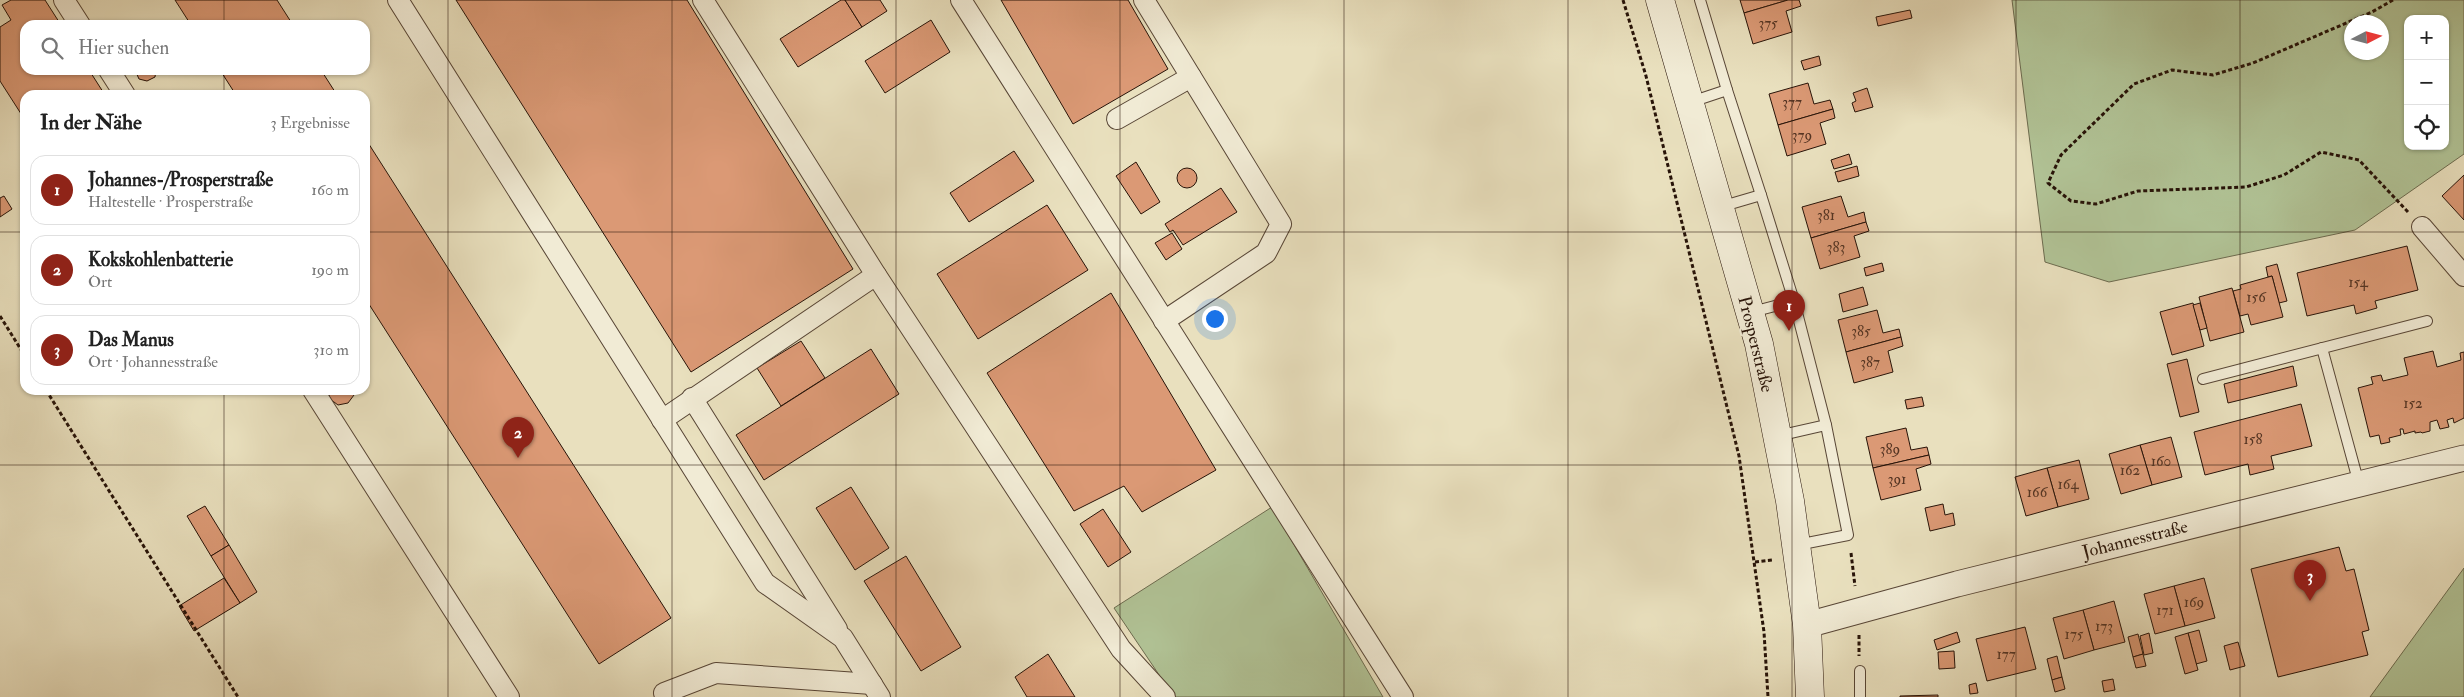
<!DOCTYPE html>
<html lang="de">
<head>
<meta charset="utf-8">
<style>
	body { margin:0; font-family:"IM FELL Double Pica",serif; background:#f6f6f6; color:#222 }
	.controls { position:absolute; right:15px; top:15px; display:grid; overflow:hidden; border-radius:10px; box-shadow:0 1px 4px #0004 }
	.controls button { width:45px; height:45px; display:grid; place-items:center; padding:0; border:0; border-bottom:1px solid #e0e0e0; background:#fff; color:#222; font:25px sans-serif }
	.compass { position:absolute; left:2344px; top:15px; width:45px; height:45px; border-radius:50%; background:#fff; box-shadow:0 1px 4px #0004; rotate:84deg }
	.you { position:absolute; left:1214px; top:318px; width:18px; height:18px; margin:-12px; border:4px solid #fff; border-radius:50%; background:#1a73e8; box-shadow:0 0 0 8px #1a73e833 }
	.badge { display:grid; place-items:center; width:32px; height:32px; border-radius:50%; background:#8f2418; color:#fff; font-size:16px; font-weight:700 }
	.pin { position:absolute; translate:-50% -41px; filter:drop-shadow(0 1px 2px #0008) }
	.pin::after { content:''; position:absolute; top:26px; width:18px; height:15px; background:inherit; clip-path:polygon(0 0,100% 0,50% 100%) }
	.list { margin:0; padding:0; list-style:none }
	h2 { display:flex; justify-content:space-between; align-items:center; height:65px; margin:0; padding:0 20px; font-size:21px }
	h2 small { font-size:16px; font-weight:400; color:#767676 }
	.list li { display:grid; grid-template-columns:32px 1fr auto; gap:15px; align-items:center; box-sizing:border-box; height:70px; margin:0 10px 10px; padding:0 10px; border:1px solid #e0e0e0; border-radius:15px }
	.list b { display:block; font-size:19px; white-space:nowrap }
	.list p { margin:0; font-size:16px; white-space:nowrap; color:#767676 }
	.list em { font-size:16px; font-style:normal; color:#767676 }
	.icon { flex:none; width:28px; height:28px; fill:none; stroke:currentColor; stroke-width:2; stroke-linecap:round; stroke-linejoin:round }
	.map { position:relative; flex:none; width:2464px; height:697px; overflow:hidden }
	.search { position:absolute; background:#fff; box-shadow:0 1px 4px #0004; left:20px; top:20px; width:350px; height:55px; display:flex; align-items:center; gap:12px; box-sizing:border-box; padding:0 18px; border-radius:15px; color:#767676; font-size:19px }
	.panel { position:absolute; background:#fff; box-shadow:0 1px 4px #0004; left:20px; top:90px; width:350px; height:305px; border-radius:15px }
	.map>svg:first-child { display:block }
	.green { fill:#b1c396; stroke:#6c6b4f; fill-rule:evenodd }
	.building { fill:#db9975; stroke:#271308 }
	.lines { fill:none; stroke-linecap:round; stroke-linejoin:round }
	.service-casing { stroke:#584636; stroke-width:12 }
	.minor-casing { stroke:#584636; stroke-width:22 }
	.tertiary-casing { stroke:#584636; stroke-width:27 }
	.secondary-casing { stroke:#271308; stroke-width:29 }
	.path { stroke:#271308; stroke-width:3; stroke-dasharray:4 2.5; stroke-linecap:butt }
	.service { stroke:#f1ebd5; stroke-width:10 }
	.minor { stroke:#f1ebd5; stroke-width:20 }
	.tertiary { stroke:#f1ebd5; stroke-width:25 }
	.secondary { stroke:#f1ebd5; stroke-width:28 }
	.grid { fill:none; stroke:#271308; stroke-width:1; stroke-opacity:0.55 }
	.labels { text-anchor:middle; stroke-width:4; stroke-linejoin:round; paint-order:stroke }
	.number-label { font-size:15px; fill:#543423 }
	.street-label { font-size:18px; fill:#271308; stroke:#f1ebd5 }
</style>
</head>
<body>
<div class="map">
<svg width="2464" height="697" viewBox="0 0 2464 697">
	<rect width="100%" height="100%" fill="#e9e0be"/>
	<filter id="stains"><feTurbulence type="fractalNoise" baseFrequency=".004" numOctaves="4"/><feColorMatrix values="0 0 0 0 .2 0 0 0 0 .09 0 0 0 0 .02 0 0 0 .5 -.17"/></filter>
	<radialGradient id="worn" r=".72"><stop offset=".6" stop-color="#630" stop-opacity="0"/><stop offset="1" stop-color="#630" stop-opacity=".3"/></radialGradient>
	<g class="green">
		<path d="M2012,0h452v154l-109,76 -246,52 -64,-20zM2408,19h37v127h-37zM2382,22v30h-30v-30z"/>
		<polygon points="1272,507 1383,697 1174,697 1114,608"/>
		<polygon points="2464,568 2464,697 2370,697"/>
	</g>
	<g class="building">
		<polygon points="11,0 45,0 61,25 25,25 25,70 89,70 105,95 25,95 25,120 0,81 0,27 11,20 2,5"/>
		<polygon points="175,0 277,0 293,25 191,25"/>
		<polygon points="456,0 687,0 853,269 691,372"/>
		<polygon points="841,0 845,0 862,27 798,67 780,39"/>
		<polygon points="845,0 880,0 887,11 862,27"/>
		<polygon points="1001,0 1128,0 1168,69 1073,124"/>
		<polygon points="1740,0 1788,0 1744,13"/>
		<polygon points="1788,0 1799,0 1801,6 1786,11 1792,32 1753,44 1744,13"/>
		<polygon points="1910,10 1912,18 1878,26 1876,17"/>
		<polygon points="931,20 950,52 885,93 865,61"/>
		<polygon points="1819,56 1821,65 1804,70 1801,61"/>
		<polygon points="135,70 156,70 155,77 147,81 139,79"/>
		<polygon points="220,70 321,70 337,95 236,95"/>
		<polygon points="1808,83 1814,104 1830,100 1833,109 1778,125 1769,94"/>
		<polygon points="1867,88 1873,107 1855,112 1852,103 1856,101 1853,93"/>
		<polygon points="1833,109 1835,118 1820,123 1826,144 1787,156 1778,125"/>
		<polygon points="365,138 671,618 599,664 365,298"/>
		<polygon points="1014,151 1034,181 969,222 950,193"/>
		<polygon points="1849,154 1852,164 1834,169 1831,160"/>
		<polygon points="1136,162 1160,202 1141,214 1116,176"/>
		<polygon points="1857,166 1859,176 1838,182 1835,172"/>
		<circle cx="1187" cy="178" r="10"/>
		<polygon points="2464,175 2464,220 2442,196"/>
		<polygon points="1221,188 1237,212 1183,245 1173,230 1170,232 1165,224"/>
		<polygon points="4,196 12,209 0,217 0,198"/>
		<polygon points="1841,196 1848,217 1864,212 1866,222 1811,238 1802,207"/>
		<polygon points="1047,205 1088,270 978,339 937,274"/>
		<polygon points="1866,222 1869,231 1854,236 1860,257 1820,269 1811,238"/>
		<polygon points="1172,233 1182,249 1166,260 1155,243"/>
		<polygon points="2407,246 2418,290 2375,301 2377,308 2356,314 2354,305 2307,316 2297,273"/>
		<polygon points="1882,263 1884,271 1866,276 1864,268"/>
		<polygon points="2277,264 2287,301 2279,303 2272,276 2268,277 2266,267"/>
		<polygon points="2272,276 2283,317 2251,325 2248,314 2240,316 2233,291 2241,289 2240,285"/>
		<polygon points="1863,287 1868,305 1843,312 1839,294"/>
		<polygon points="2232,288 2244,332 2210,341 2199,297"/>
		<polygon points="1111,293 1216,470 1142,512 1124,486 1074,511 987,373"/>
		<polygon points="2193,303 2204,346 2172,355 2160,312"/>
		<polygon points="2200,303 2207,328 2200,330 2193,305"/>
		<polygon points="1877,310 1883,333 1899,329 1901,337 1846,352 1838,320"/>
		<polygon points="1901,337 1903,346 1888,351 1893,372 1854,383 1846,352"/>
		<polygon points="801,341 825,378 781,406 757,368"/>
		<polygon points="871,349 899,394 764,480 736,435"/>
		<polygon points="2433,351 2437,367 2461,360 2460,353 2464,352 2464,418 2454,423 2453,418 2447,420 2449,427 2440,429 2437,420 2430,422 2430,431 2422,433 2421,432 2415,433 2415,431 2404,434 2403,429 2400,429 2401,435 2389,438 2390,442 2381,444 2379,435 2370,437 2358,388 2373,384 2371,377 2381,375 2383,381 2408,375 2404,358"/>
		<polygon points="2187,359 2199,412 2180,417 2167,364"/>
		<polygon points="2293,366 2297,386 2228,403 2224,384"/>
		<polygon points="328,390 354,390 354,395 348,403 338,405 330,399"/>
		<polygon points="1922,397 1924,406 1907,409 1905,400"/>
		<polygon points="2301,404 2312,446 2271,456 2274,469 2250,475 2248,464 2205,475 2194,432"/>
		<polygon points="1906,428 1911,450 1927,447 1929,455 1873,468 1866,437"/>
		<polygon points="2171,437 2182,477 2152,485 2140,445"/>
		<polygon points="2140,445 2152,485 2121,494 2109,454"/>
		<polygon points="1929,455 1931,464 1916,469 1921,490 1881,500 1873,468"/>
		<polygon points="2079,460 2089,499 2058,507 2047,468"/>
		<polygon points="2047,468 2058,507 2026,516 2015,477"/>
		<polygon points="851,487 889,548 855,570 816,508"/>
		<polygon points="1943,504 1945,515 1953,513 1955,525 1930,531 1925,508"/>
		<polygon points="205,506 229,545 211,556 187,516"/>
		<polygon points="1103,509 1131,552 1108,567 1080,524"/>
		<polygon points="229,545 257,592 240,603 211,556"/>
		<polygon points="2339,547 2346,571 2354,569 2369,630 2362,632 2368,655 2278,677 2251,569"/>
		<polygon points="906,556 961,647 921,671 864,581"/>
		<polygon points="224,578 240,603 194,631 179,606"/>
		<polygon points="2204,578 2215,618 2185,626 2174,586"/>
		<polygon points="2174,586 2185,626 2155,634 2144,594"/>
		<polygon points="2114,601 2125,642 2094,650 2083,610"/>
		<polygon points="2083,610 2094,650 2064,659 2053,618"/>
		<polygon points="2025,627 2036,669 1987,681 1976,639"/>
		<polygon points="2199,630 2207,661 2196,664 2188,633"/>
		<polygon points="1957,632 1960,642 1937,650 1934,640"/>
		<polygon points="2149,633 2153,653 2144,655 2140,636"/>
		<polygon points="2188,633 2198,670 2185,674 2175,637"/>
		<polygon points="2138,634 2143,654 2133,657 2128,637"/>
		<polygon points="2238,642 2245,666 2230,670 2224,646"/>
		<polygon points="1954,651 1955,668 1939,669 1938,652"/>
		<polygon points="1048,654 1075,697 1027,697 1015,677"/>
		<polygon points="2143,654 2146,666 2136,668 2133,657"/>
		<polygon points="2057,656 2062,677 2052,680 2047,659"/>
		<polygon points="2062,677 2065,689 2055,692 2052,680"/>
		<polygon points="2113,679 2115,690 2104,692 2102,681"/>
		<polygon points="1976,683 1978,693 1970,694 1969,685"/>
		<polygon points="1938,695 1938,697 1900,697 1900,696"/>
	</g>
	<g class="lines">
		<g class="service-casing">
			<g id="service">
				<polyline points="1700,0 1727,90"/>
				<polyline points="1691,102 1727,90 1761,195"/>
				<polyline points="1720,207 1761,195 1794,301"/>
				<polyline points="1752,312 1794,301 1826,425"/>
				<polyline points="2322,348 2359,484"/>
				<polyline points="2203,379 2427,321"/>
				<polyline points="1778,436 1826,425 1848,535 1797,545"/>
				<polyline points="1860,671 1860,697"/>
			</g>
		</g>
		<g class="minor-casing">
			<g id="minor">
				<polyline points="64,0 80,25"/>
				<polyline points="398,0 765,583 843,638 880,697"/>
				<polyline points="961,0 1403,697"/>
				<polyline points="1144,0 1281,224 1266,253 1164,321"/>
				<polyline points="109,70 125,95"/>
				<polyline points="1117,119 1191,77"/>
				<polyline points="2422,227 2464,276"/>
				<polyline points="876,275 1121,649 1165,697"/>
				<polyline points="313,390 509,697"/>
				<polyline points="692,398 837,629"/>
				<polyline points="662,420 876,275 703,0"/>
				<polyline points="664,693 716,673 872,684"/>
			</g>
		</g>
		<g class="tertiary-casing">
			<polyline id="tertiary" points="1807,625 1957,584 2464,458"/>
		</g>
		<g class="secondary-casing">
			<polyline id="secondary" points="1660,0 1759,344 1790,501 1807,625 1810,697"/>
		</g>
		<g class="path">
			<polyline points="1623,0 1646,76 1739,456 1764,632 1768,697"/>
			<polyline points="2393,0 2372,12 2253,63 2213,75 2172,70 2134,84 2061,155 2048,183 2071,201 2096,204 2138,191 2246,187 2284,175 2321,152 2359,160 2408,212"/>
			<polyline points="0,316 25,356"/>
			<polyline points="46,390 238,697"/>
			<polyline points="1851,553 1855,586"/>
			<polyline points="1755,562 1772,560"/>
			<polyline points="1859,635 1859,656"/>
		</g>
		<use href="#service" class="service"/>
		<use href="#minor" class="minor"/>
		<use href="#tertiary" class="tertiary"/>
		<use href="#secondary" class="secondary"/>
	</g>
	<path class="grid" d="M224,0v25M448,0v697M672,0v697M896,0v697M1120,0v697M1344,0v697M1568,0v697M1792,0v697M2016,0v697M2240,0v697M224,70v25M0,232h25M365,232h2099M224,390v307M0,465h2464"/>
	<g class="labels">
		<g class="number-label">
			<text x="1768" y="28">375</text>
			<text x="1792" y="107">377</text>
			<text x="1802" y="140">379</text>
			<text x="1826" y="220">381</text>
			<text x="1836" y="252">383</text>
			<text x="2358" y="287">154</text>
			<text x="2256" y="302">156</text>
			<text x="1861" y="336">385</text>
			<text x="1870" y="367">387</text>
			<text x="2413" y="408">152</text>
			<text x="2253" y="444">158</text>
			<text x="1890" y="454">389</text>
			<text x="2161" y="466">160</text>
			<text x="2130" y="475">162</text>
			<text x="1897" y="484">391</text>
			<text x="2068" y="489">164</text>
			<text x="2037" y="497">166</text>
			<text x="2194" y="607">169</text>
			<text x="2165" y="615">171</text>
			<text x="2104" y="631">173</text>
			<text x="2074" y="639">175</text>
			<text x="2006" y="659">177</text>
		</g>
		<g class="street-label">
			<text transform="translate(1756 344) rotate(76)" y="6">Prosperstraße</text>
			<text transform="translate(2135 539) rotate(-14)" y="6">Johannesstraße</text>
		</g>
	</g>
	<rect width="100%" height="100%" filter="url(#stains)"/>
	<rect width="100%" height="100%" fill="url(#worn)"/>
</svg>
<div class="controls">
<button>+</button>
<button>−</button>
<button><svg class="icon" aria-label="locate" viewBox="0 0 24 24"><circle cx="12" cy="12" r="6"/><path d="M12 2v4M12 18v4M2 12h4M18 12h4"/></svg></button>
</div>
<svg class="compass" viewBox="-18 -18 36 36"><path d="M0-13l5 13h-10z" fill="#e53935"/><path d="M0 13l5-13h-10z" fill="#767676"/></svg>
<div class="you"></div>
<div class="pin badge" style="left:1789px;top:331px">1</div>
<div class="pin badge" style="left:518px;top:458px">2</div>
<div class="pin badge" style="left:2310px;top:601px">3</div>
<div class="search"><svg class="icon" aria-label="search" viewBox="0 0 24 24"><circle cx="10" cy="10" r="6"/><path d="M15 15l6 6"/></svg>Hier suchen</div>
<section class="panel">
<h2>In der Nähe<small>3 Ergebnisse</small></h2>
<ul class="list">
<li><span class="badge">1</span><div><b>Johannes-/Prosperstraße</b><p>Haltestelle · Prosperstraße</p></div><em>160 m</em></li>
<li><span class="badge">2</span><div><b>Kokskohlenbatterie</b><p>Ort</p></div><em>190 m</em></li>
<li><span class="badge">3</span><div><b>Das Manus</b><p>Ort · Johannesstraße</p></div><em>310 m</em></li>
</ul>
</section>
</div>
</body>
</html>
